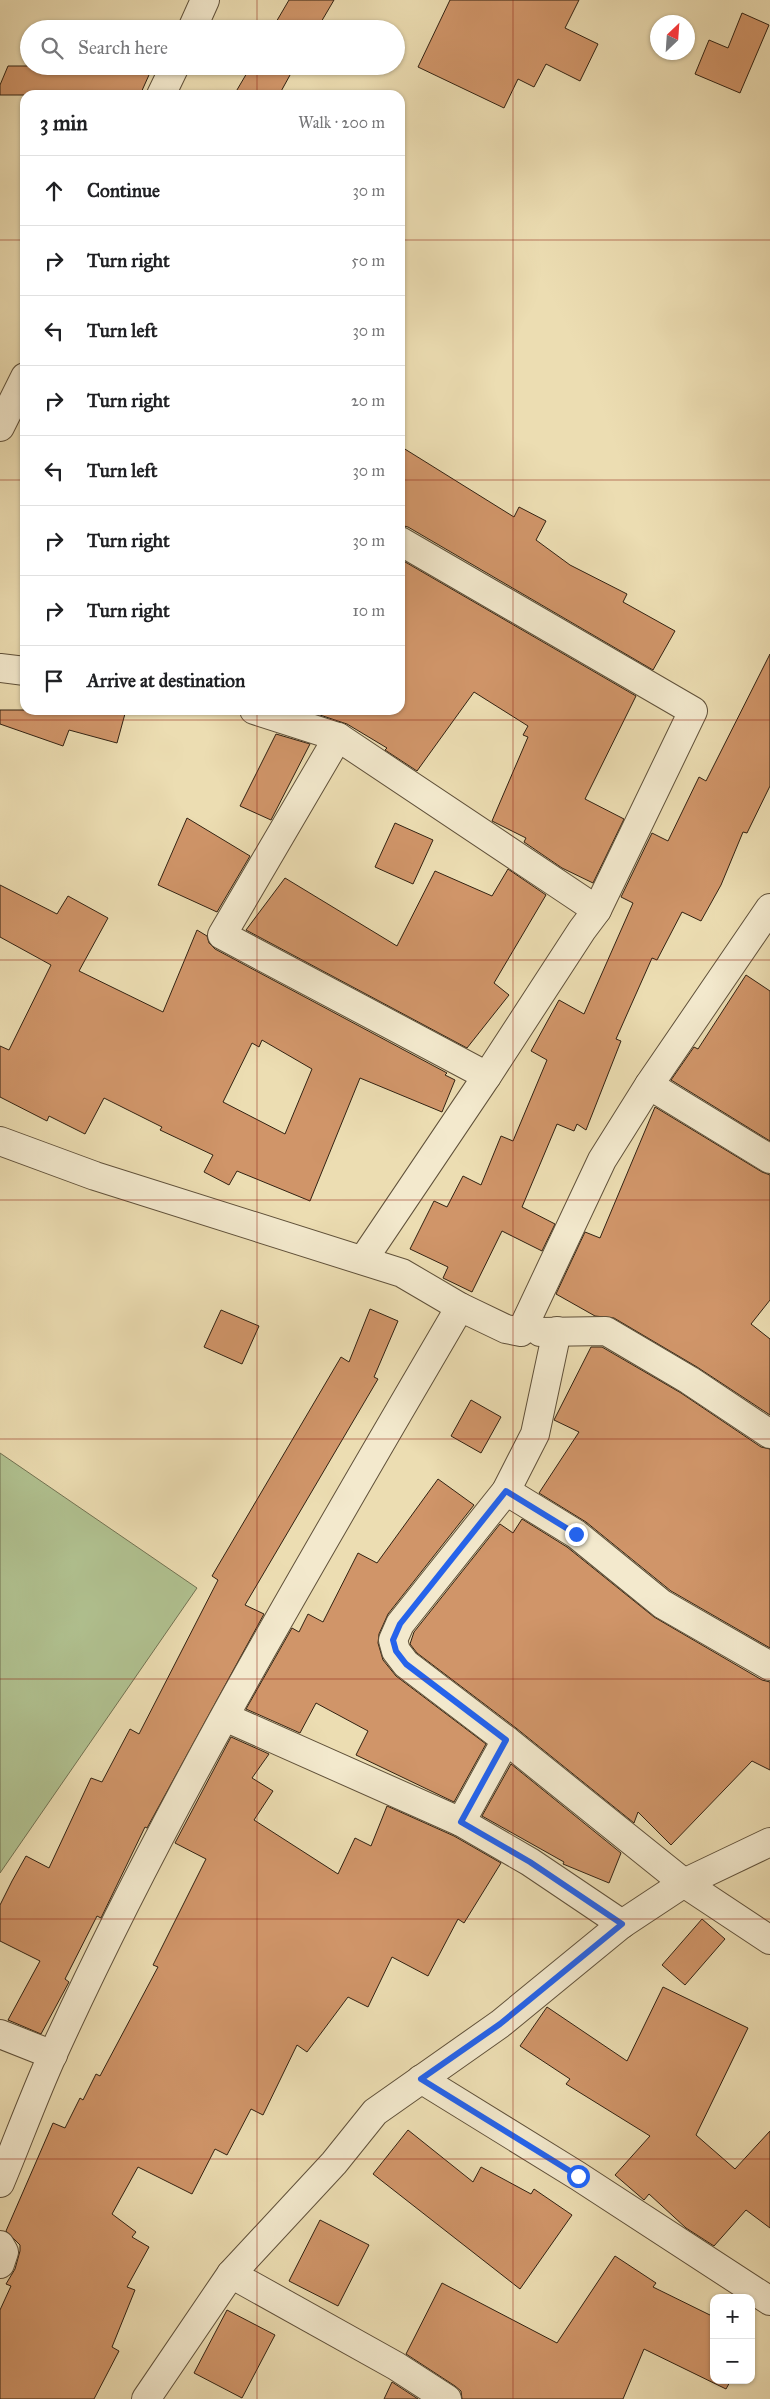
<!DOCTYPE html>
<html lang="en">
<head>
<meta charset="utf-8">
<style>
	body { margin:0; font-family:"IM FELL Great Primer",serif; background:#f6f6f6; color:#202124 }
	.controls { position:absolute; right:15px; bottom:15px; display:grid; overflow:hidden; border-radius:10px; box-shadow:0 1px 4px #0004 }
	.controls button { width:45px; height:45px; display:grid; place-items:center; padding:0; border:0; border-bottom:1px solid #e0e0e0; background:#fff; color:#202124; font:25px sans-serif }
	.compass { position:absolute; left:650px; top:15px; width:45px; height:45px; border-radius:50%; background:#fff; box-shadow:0 1px 4px #0004; rotate:25deg }
	.stop { position:absolute; width:15px; height:15px; margin:-11px; border:4px solid #2563eb; border-radius:50%; background:#fff }
	.stop.end { background:#2563eb; border-color:#fff; box-shadow:0 1px 5px #0008 }
	.list { margin:0; padding:0; list-style:none }
	h2 { display:flex; justify-content:space-between; align-items:center; height:65px; margin:0; padding:0 20px; font-size:21px }
	h2 small { font-size:16px; font-weight:400; color:#757577 }
	.list li { display:grid; grid-template-columns:32px 1fr auto; gap:15px; align-items:center; box-sizing:border-box; height:70px; padding:0 20px; border-top:1px solid #e0e0e0 }
	.list b { display:block; font-size:19px; white-space:nowrap }
	.list em { font-size:16px; font-style:normal; color:#757577 }
	.icon { flex:none; width:28px; height:28px; fill:none; stroke:currentColor; stroke-width:2; stroke-linecap:round; stroke-linejoin:round }
	.map { position:relative; flex:none; width:770px; height:2399px; overflow:hidden }
	.search { position:absolute; background:#fff; box-shadow:0 1px 4px #0004; left:20px; top:20px; width:385px; height:55px; display:flex; align-items:center; gap:12px; box-sizing:border-box; padding:0 18px; border-radius:28px; color:#757577; font-size:19px }
	.panel { position:absolute; background:#fff; box-shadow:0 1px 4px #0004; left:20px; top:90px; width:385px; height:625px; border-radius:15px }
	.map>svg:first-child { display:block }
	.green { fill:#b1c291; stroke:#727252 }
	.building { fill:#d09569; stroke:#322212; fill-rule:evenodd }
	.lines { fill:none; stroke-linecap:round; stroke-linejoin:round }
	.minor-casing { stroke:#60513a; stroke-width:30 }
	.minor { stroke:#f3e9cd; stroke-width:28 }
	.route { stroke:#2563eb; stroke-width:6 }
	.grid { fill:none; stroke:#8f2418; stroke-width:1; stroke-opacity:0.55 }
</style>
</head>
<body>
<div class="map">
<svg width="770" height="2399" viewBox="0 0 770 2399">
	<rect width="100%" height="100%" fill="#ecddb2"/>
	<filter id="stains"><feTurbulence type="fractalNoise" baseFrequency=".004" numOctaves="4"/><feColorMatrix values="0 0 0 0 .2 0 0 0 0 .09 0 0 0 0 .02 0 0 0 .5 -.17"/></filter>
	<radialGradient id="worn" r=".72"><stop offset=".6" stop-color="#630" stop-opacity="0"/><stop offset="1" stop-color="#630" stop-opacity=".3"/></radialGradient>
	<polygon class="green" points="0,1453 197,1588 0,1873"/>
	<g class="building">
		<polygon points="289,0 334,0 317,29 272,29"/>
		<polygon points="450,0 579,0 565,28 598,44 580,81 546,64 534,87 518,79 504,108 418,67"/>
		<polygon points="742,13 769,25 740,93 695,74 709,40 728,48"/>
		<polygon points="8,66 153,66 140,95 0,95 0,85"/>
		<polygon points="251,66 295,66 279,95 234,95"/>
		<polygon points="400,446 514,517 519,507 546,521 536,540 570,565 627,594 623,602 675,631 653,670 408,527 400,525"/>
		<polygon points="400,559 636,696 585,799 624,819 593,883 562,868 524,842 526,838 492,821 528,737 523,735 528,726 474,692 417,771 385,750 387,748 347,724 305,710 400,710"/>
		<polygon points="770,654 770,786 747,833 743,832 721,885 701,921 682,912 657,960 652,958 616,1039 621,1041 586,1130 577,1124 574,1131 557,1124 522,1207 555,1224 542,1251 502,1231 472,1292 443,1278 448,1267 410,1249 434,1201 447,1207 463,1176 481,1185 501,1136 513,1141 547,1060 531,1051 559,1000 584,1014 633,903 621,897 652,833 668,841 699,777 706,781"/>
		<polygon points="0,710 126,710 117,743 69,730 63,746 0,724"/>
		<polygon points="276,734 310,744 271,820 240,806"/>
		<polygon points="187,818 250,856 217,912 158,885"/>
		<polygon points="395,823 433,840 413,884 375,867"/>
		<polygon points="508,869 546,895 494,983 509,995 467,1048 246,930 285,878 397,946 435,871 492,896"/>
		<path d="M0,885l57,29 11,-18 40,22 -29,53 84,41 34,-82 10,6 2,7 6,6 232,124 -2,2 10,5 -13,32 -82,-34 -50,123 -73,-30 -8,14 -25,-13 9,-17 -53,-25 2,-3 -58,-29 -19,36 -36,-18 -2,5 -47,-24v-51l9,4 42,-85 -51,-28zM262,1040l50,29 -27,65 -62,-32 29,-59 7,4z"/>
		<polygon points="746,975 770,991 770,1141 671,1080 694,1047 698,1049"/>
		<polygon points="655,1107 762,1172 770,1175 770,1300 751,1324 770,1339 770,1415 697,1367 614,1318 595,1316 556,1294 585,1232 600,1238"/>
		<polygon points="370,1309 398,1321 374,1377 378,1379 245,1605 264,1614 147,1828 145,1827 101,1918 97,1916 65,1979 69,1982 41,2034 8,2020 40,1961 0,1941 0,1905 12,1881 26,1856 49,1868 91,1778 102,1782 130,1729 139,1734 218,1580 212,1576 341,1357 349,1362"/>
		<polygon points="221,1310 259,1326 242,1364 204,1347"/>
		<polygon points="591,1347 602,1347 681,1393 761,1447 770,1449 770,1648 671,1591 586,1522 539,1493 579,1432 554,1420"/>
		<polygon points="471,1400 501,1417 481,1453 451,1436"/>
		<polygon points="438,1479 474,1505 388,1614 379,1634 378,1643 383,1660 396,1676 486,1744 454,1802 356,1755 368,1731 316,1703 300,1733 246,1709 292,1628 299,1632 308,1614 323,1622 358,1553 377,1563"/>
		<polygon points="522,1519 567,1547 654,1617 762,1680 770,1682 770,1770 752,1761 671,1845 638,1812 634,1823 516,1728 417,1653 410,1644 414,1632 500,1524 513,1533"/>
		<polygon points="231,1737 269,1754 252,1778 273,1791 254,1820 338,1874 355,1838 371,1846 387,1806 454,1836 501,1863 464,1923 458,1919 428,1976 392,1957 368,2007 348,1997 307,2052 297,2045 263,2115 251,2109 227,2155 215,2149 192,2194 138,2167 112,2214 136,2232 132,2237 149,2247 127,2287 135,2290 112,2347 119,2351 94,2399 0,2399 0,2310 11,2286 6,2284 15,2269 20,2251 20,2245 6,2231 53,2123 65,2128 80,2098 83,2100 96,2074 100,2076 158,1967 153,1965 206,1859 175,1843"/>
		<polygon points="511,1764 621,1853 609,1883 563,1864 564,1862 482,1816"/>
		<polygon points="702,1919 725,1939 685,1985 662,1965"/>
		<polygon points="663,1987 748,2028 696,2135 735,2169 770,2131 770,2228 746,2210 714,2246 686,2228 649,2194 644,2200 615,2175 650,2136 566,2084 570,2079 520,2046 547,2007 627,2061"/>
		<polygon points="408,2130 473,2182 481,2167 531,2194 534,2189 572,2215 520,2289 373,2174"/>
		<polygon points="320,2220 369,2245 338,2306 289,2281"/>
		<polygon points="615,2256 656,2283 653,2287 714,2317 714,2380 731,2380 726,2389 644,2349 623,2399 462,2399 461,2391 455,2386 406,2354 442,2283 557,2343"/>
		<polygon points="227,2310 275,2335 242,2398 194,2373"/>
		<polygon points="392,2382 418,2399 384,2399"/>
	</g>
	<g class="lines">
		<g class="minor-casing">
			<g id="minor">
				<polyline points="192,29 205,0"/>
				<polyline points="161,95 175,66"/>
				<polyline points="0,427 25,377"/>
				<polyline points="0,668 25,671"/>
				<polyline points="254,710 338,737 222,935 487,1076 582,930 597,910 693,711 400,541"/>
				<polyline points="338,737 597,910"/>
				<polyline points="649,1085 770,1159"/>
				<polyline points="0,1141 95,1176 402,1273 460,1307 506,1329 521,1332 602,1160 649,1085 770,908"/>
				<polyline points="363,1260 487,1076"/>
				<polyline points="557,1331 535,1434 506,1491 400,1624 393,1640 396,1651 406,1664 506,1740 684,1883 770,1940"/>
				<polyline points="540,1332 606,1331 689,1380 770,1434"/>
				<polyline points="506,1491 576,1534 662,1604 770,1666"/>
				<polyline points="225,1717 461,1822 530,1862 622,1924"/>
				<polyline points="461,1822 506,1740"/>
				<polyline points="0,2034 53,2055"/>
				<polyline points="421,2079 578,2176 770,2301"/>
				<path d="M0,2183c18,-43 34,-87 53,-129 117,-257 265,-503 407,-747"/>
				<polyline points="0,2245 4,2252 0,2264"/>
				<polyline points="231,2274 396,2366 447,2399"/>
				<polyline points="146,2399 231,2274 334,2163 375,2112 500,2024 622,1924 684,1883 770,1842"/>
			</g>
		</g>
		<use href="#minor" class="minor"/>
	</g>
	<g class="lines">
		<polyline class="route" points="576,1534 506,1491 400,1624 393,1640 396,1651 406,1664 506,1740 461,1822 530,1862 622,1924 500,2024 421,2079 578,2176"/>
	</g>
	<path class="grid" d="M257,0v29M513,0v2399M257,66v29M0,240h25M400,240h370M0,480h25M400,480h370M257,710v1689M0,720h770M0,960h770M0,1200h770M0,1439h770M0,1679h770M0,1919h770M0,2159h770"/>
	<rect width="100%" height="100%" filter="url(#stains)"/>
	<rect width="100%" height="100%" fill="url(#worn)"/>
</svg>
<div class="controls">
<button>+</button>
<button>−</button>
</div>
<svg class="compass" viewBox="-18 -18 36 36"><path d="M0-13l5 13h-10z" fill="#e53935"/><path d="M0 13l5-13h-10z" fill="#757577"/></svg>
<div class="stop" style="left:578px;top:2176px"></div>
<div class="stop end" style="left:576px;top:1534px"></div>
<div class="search"><svg class="icon" aria-label="search" viewBox="0 0 24 24"><circle cx="10" cy="10" r="6"/><path d="M15 15l6 6"/></svg>Search here</div>
<section class="panel">
<h2>3 min<small>Walk · 200 m</small></h2>
<ul class="list">
<li><svg class="icon" aria-label="ahead" viewBox="0 0 24 24"><path d="M12 20V5M6 11l6-6 6 6"/></svg><div><b>Continue</b></div><em>30 m</em></li>
<li><svg class="icon" aria-label="right" viewBox="0 0 24 24"><path d="M7 20v-9h11M14 6l5 5-5 5"/></svg><div><b>Turn right</b></div><em>50 m</em></li>
<li><svg class="icon" aria-label="left" viewBox="0 0 24 24"><path d="M17 20v-9H6M10 6l-5 5 5 5"/></svg><div><b>Turn left</b></div><em>30 m</em></li>
<li><svg class="icon" aria-label="right" viewBox="0 0 24 24"><path d="M7 20v-9h11M14 6l5 5-5 5"/></svg><div><b>Turn right</b></div><em>20 m</em></li>
<li><svg class="icon" aria-label="left" viewBox="0 0 24 24"><path d="M17 20v-9H6M10 6l-5 5 5 5"/></svg><div><b>Turn left</b></div><em>30 m</em></li>
<li><svg class="icon" aria-label="right" viewBox="0 0 24 24"><path d="M7 20v-9h11M14 6l5 5-5 5"/></svg><div><b>Turn right</b></div><em>30 m</em></li>
<li><svg class="icon" aria-label="right" viewBox="0 0 24 24"><path d="M7 20v-9h11M14 6l5 5-5 5"/></svg><div><b>Turn right</b></div><em>10 m</em></li>
<li><svg class="icon" aria-label="arrive" viewBox="0 0 24 24"><path d="M6 21V4h12l-3 4 3 4H6"/></svg><div><b>Arrive at destination</b></div></li>
</ul>
</section>
</div>
</body>
</html>
